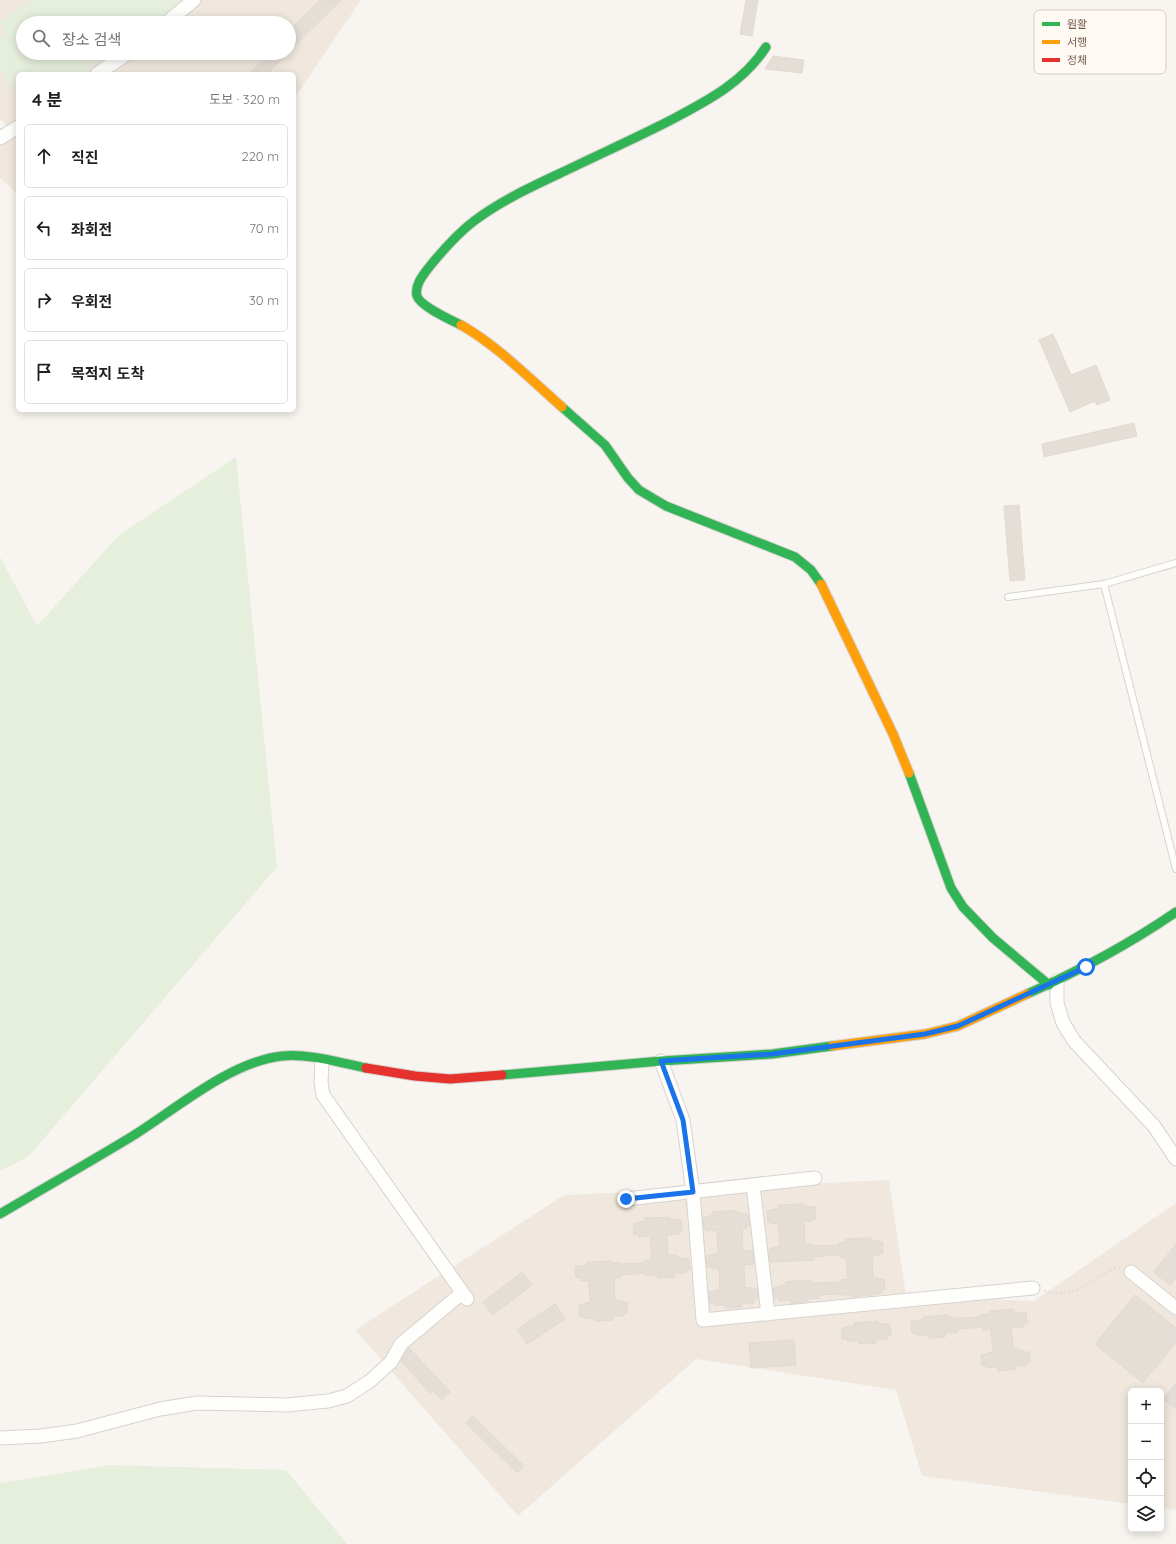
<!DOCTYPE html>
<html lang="ko">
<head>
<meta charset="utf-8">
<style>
	body { margin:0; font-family:Quicksand,"Noto Sans KR",sans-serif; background:#f2f2f2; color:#202124 }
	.controls { position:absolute; right:12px; bottom:12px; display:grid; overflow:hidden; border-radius:6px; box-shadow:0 2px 10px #0003 }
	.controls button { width:36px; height:36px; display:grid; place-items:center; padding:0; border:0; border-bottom:1px solid #e0e0e0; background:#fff; color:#202124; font:20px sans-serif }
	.stop { position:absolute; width:12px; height:12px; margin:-9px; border:3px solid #1a73e8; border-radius:50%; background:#fff }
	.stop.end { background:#1a73e8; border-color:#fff; box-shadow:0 1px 4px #0008 }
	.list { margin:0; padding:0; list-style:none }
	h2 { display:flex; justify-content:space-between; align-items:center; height:52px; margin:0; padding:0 16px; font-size:17px }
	h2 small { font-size:13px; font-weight:400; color:#757577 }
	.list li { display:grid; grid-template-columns:26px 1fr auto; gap:12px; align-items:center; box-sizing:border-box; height:64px; margin:0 8px 8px; padding:0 8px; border:1px solid #e0e0e0; border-radius:6px }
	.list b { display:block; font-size:15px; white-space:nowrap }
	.list em { font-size:13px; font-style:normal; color:#757577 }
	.icon { flex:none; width:22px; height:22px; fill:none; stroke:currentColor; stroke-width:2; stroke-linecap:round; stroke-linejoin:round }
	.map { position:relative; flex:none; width:1176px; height:1544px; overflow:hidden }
	.search { position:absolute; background:#fff; box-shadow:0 2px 10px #0003; left:16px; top:16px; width:280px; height:44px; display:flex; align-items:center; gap:10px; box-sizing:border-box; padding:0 14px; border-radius:22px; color:#757577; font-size:15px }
	.panel { position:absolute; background:#fff; box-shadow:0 2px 10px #0003; left:16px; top:72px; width:280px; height:340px; border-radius:6px }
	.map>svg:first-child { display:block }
	.residential { fill:#f0e8de; fill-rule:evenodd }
	.green { fill:#e6eedc }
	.building { fill:#e5ded7; stroke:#e1d9d2 }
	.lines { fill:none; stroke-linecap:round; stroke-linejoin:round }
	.lane-casing { stroke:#d8d2ce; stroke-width:8 }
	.street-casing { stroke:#d8d2ce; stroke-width:15 }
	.fast-casing { stroke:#d8d2cc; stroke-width:11 }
	.slow-casing { stroke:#d8d2cc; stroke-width:11 }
	.jam-casing { stroke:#d8d2cc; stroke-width:11 }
	.path { stroke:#dad5d0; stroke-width:2.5; stroke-dasharray:1 3; stroke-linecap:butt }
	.lane { stroke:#fefefd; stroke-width:6 }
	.street { stroke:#fefefd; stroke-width:13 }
	.fast { stroke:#30b455; stroke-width:9 }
	.slow { stroke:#ff9f0a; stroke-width:9 }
	.jam { stroke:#e5322d; stroke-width:9 }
	.route { stroke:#1a73e8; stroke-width:5 }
	.key { fill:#fefaf3; stroke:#d5cbc2; stroke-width:1 }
	.key-label { font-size:11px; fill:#765d50 }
</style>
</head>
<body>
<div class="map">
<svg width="1176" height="1544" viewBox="0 0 1176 1544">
	<rect width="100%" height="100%" fill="#f8f5f0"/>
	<g class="residential">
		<path d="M0,0h361l-67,99v-25h-276v121l-18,-17v-32l13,-10 -13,-18zM23,23h266v30h-266z"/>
		<polygon points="889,1180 906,1295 1034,1301 1176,1203 1176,1510 1161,1508 1161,1391 1131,1391 1131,1504 922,1476 896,1390 696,1359 518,1516 355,1330 564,1195"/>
	</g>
	<g class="green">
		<polygon points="32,0 185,0 186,1 153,23 23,23 23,53 109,53 78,74 18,74 18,96 0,69 0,37 6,32 0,22"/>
		<polygon points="236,457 277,867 28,1157 0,1171 0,557 37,626 119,535"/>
		<polygon points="109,1465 286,1470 347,1544 0,1544 0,1483"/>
	</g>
	<g class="building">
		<polygon points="320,0 341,0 289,51 289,31"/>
		<polygon points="746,0 758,0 752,36 740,34"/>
		<polygon points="271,53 287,53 267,74 249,74"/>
		<polygon points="773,56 804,60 802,73 765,69"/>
		<polygon points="1053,334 1071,375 1096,365 1110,400 1097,405 1095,401 1070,412 1039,340"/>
		<polygon points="1134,423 1137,436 1044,457 1042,444"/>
		<polygon points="1019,505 1025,580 1010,581 1004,506"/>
		<polygon points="804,1204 804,1206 815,1207 816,1219 813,1219 813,1221 804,1222 805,1245 811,1244 811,1246 839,1245 839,1243 846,1242 846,1239 871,1238 871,1240 883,1242 883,1253 880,1253 880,1255 872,1256 873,1278 884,1279 885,1290 882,1290 882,1293 853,1297 853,1295 842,1295 842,1294 819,1295 819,1298 807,1299 808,1302 791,1303 790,1300 779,1301 779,1298 774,1298 773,1288 786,1285 786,1282 810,1280 810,1283 816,1283 841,1282 841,1280 848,1279 846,1258 840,1258 840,1256 835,1255 814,1257 814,1260 770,1262 769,1249 780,1246 778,1224 768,1222 767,1211 779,1208 779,1205"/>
		<polygon points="726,1211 737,1211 738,1213 748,1214 750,1225 746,1226 747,1228 742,1228 743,1251 753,1251 754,1264 745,1265 744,1267 745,1287 757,1289 758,1299 754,1300 754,1303 742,1303 742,1307 725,1308 725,1305 714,1305 714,1303 710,1303 709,1292 720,1290 719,1269 712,1269 711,1267 707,1267 706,1256 718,1253 717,1230 706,1231 706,1228 704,1229 703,1218 713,1215 713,1212"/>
		<polygon points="670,1217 670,1219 681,1220 682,1231 679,1231 679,1234 667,1235 668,1256 677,1255 678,1258 689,1259 690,1270 686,1270 686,1273 674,1273 675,1277 658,1278 657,1275 646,1275 646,1273 621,1275 621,1278 614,1278 615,1300 627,1302 627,1313 624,1313 624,1316 612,1316 613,1320 595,1321 595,1318 584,1318 584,1316 579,1316 579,1305 591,1302 588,1280 581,1281 581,1278 576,1278 575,1267 587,1265 587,1262 612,1261 612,1263 618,1262 618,1264 641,1263 645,1262 645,1260 652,1260 650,1236 639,1237 639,1234 634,1235 633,1224 645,1221 645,1218"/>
		<polygon points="1176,1244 1176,1278 1170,1285 1154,1272"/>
		<polygon points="522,1272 532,1285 493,1315 483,1302"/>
		<polygon points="1135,1295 1176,1328 1176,1342 1143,1383 1095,1344"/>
		<polygon points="555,1304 565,1319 527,1344 517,1330"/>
		<polygon points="1014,1309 1014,1312 1026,1313 1027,1324 1023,1324 1023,1327 1011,1328 1013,1348 1017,1348 1018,1350 1023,1350 1023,1352 1029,1352 1030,1362 1026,1363 1027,1365 1015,1366 1015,1369 998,1371 997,1367 987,1368 986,1366 982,1366 981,1355 993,1352 991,1329 983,1330 983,1327 960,1329 957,1330 957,1333 945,1333 945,1337 928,1338 928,1335 917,1335 916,1333 912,1333 911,1322 923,1319 923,1317 948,1315 948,1317 953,1317 954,1319 978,1317 982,1316 982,1314 990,1314 990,1311"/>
		<polygon points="878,1321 878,1323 890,1325 891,1336 887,1336 887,1339 875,1340 876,1343 859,1344 858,1341 847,1341 847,1339 842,1339 842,1328 854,1326 854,1323"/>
		<polygon points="794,1340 796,1365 751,1368 749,1343"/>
		<polygon points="409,1348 450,1392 442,1400 433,1391 430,1393 401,1361"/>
		<polygon points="1176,1383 1176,1409 1163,1399"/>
		<polygon points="473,1416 524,1466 517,1473 466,1423"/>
	</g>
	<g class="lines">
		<g class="lane-casing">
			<g id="lane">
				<polyline points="1104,584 1176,869"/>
				<polyline points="1008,597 1104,584 1176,563"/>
			</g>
		</g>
		<g class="street-casing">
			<g id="street">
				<polyline points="166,23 194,0"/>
				<polyline points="97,74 128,53"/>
				<polyline points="0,138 18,127"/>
				<polyline points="1057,981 1057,1003 1063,1023 1074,1041 1154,1126 1176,1159"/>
				<polyline points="322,1061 321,1082 323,1095 467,1299"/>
				<polyline points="661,1061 683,1120 693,1192 703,1320 1033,1288"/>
				<polyline points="753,1185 768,1314"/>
				<polyline points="626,1199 815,1178"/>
				<polyline points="1131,1272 1176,1308"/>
				<polyline points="0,1438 41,1436 77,1431 160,1409 197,1403 287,1405 328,1401 347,1396 370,1381 391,1362 401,1344 462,1293"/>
			</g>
		</g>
		<g class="fast-casing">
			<g id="fast">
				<path d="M461,325c-10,-5 -41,-19 -44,-29 -3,-11 7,-22 13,-30 13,-16 27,-32 44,-45 28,-21 59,-35 91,-50 35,-17 71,-33 106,-51 36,-19 73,-38 95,-73"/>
				<polyline points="562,407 605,445 628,478 639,490 666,506 795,557 811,570 821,584"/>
				<polyline points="909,773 951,888 963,907 993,938 1049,985"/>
				<path d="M1027,994c54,-24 101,-49 149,-82"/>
				<polyline points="502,1075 661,1061 772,1054 832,1046"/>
				<path d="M0,1214c44,-26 88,-51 131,-77 44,-27 98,-75 151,-81 26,-3 59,7 84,12"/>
			</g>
		</g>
		<g class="slow-casing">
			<g id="slow">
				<path d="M461,325c37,21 69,54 101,82"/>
				<polyline points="821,584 893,734 909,773"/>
				<polyline points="832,1046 925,1034 958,1026 1027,994"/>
			</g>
		</g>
		<g class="jam-casing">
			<polyline id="jam" points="366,1068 415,1076 450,1079 502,1075"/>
		</g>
		<path class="path" d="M1045,1291c33,10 45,-15 75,-24"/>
		<use href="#lane" class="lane"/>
		<use href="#street" class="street"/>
		<use href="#fast" class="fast"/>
		<use href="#slow" class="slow"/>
		<use href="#jam" class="jam"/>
	</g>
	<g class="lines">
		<polyline class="route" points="626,1199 693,1192 683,1120 661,1061 772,1054 925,1034 958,1026 1086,967"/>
	</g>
	<rect x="1034" y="10" width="132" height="64" rx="6" class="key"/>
	<rect x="1042" y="22" width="18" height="4" fill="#30b455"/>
	<rect x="1042" y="40" width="18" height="4" fill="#ff9f0a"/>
	<rect x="1042" y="58" width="18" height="4" fill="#e5322d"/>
	<g class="key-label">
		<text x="1067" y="28">원활</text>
		<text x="1067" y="46">서행</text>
		<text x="1067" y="64">정체</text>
	</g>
</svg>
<div class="controls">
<button>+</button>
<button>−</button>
<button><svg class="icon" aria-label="locate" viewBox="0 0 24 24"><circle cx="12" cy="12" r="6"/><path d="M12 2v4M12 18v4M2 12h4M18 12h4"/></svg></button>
<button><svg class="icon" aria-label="layers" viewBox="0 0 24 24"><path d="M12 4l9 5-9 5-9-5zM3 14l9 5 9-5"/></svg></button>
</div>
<div class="stop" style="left:1086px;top:967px"></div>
<div class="stop end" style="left:626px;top:1199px"></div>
<div class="search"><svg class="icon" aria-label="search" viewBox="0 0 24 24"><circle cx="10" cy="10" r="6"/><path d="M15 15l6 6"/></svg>장소 검색</div>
<section class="panel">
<h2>4 분<small>도보 · 320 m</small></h2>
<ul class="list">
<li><svg class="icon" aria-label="ahead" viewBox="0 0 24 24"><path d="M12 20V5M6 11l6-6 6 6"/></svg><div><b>직진</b></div><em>220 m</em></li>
<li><svg class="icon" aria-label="left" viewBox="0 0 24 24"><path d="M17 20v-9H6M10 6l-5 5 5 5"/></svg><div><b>좌회전</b></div><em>70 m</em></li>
<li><svg class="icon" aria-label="right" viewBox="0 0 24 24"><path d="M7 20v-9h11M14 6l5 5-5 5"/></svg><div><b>우회전</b></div><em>30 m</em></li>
<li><svg class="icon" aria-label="arrive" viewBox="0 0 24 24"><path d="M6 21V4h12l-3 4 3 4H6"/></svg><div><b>목적지 도착</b></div></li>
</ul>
</section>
</div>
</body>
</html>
